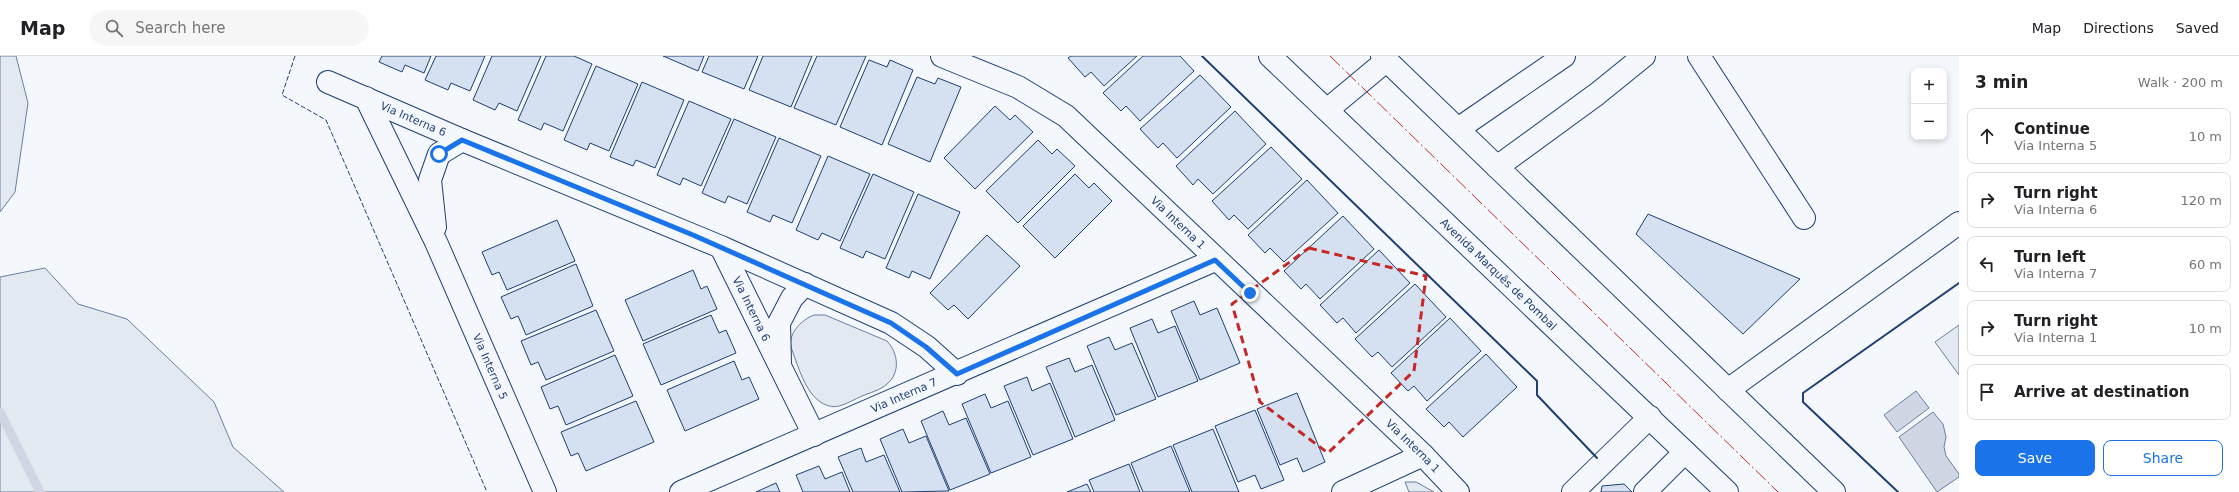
<!DOCTYPE html>
<html lang="en">
<head>
<meta charset="utf-8">
<style>
	body { margin:0; font-family:"DejaVu Sans",sans-serif; background:#f6f6f6; color:#202124 }
	.controls { position:absolute; right:12px; top:12px; display:grid; overflow:hidden; border-radius:8px; box-shadow:0 2px 6px #0003 }
	.controls button { width:36px; height:36px; display:grid; place-items:center; padding:0; border:0; border-bottom:1px solid #e0e0e0; background:#fff; color:#202124; font:20px sans-serif }
	.stop { position:absolute; width:12px; height:12px; margin:-9px; border:3px solid #1a73e8; border-radius:50%; background:#fff }
	.stop.end { background:#1a73e8; border-color:#fff; box-shadow:0 1px 4px #0008 }
	.list { margin:0; padding:0; list-style:none }
	h2 { display:flex; justify-content:space-between; align-items:center; height:52px; margin:0; padding:0 16px; font-size:17px }
	h2 small { font-size:13px; font-weight:400; color:#757577 }
	.list li { display:grid; grid-template-columns:26px 1fr auto; gap:12px; align-items:center; box-sizing:border-box; height:56px; margin:0 8px 8px; padding:0 8px; border:1px solid #e0e0e0; border-radius:8px }
	.list b { display:block; font-size:15px; white-space:nowrap }
	.list p { margin:0; font-size:13px; white-space:nowrap; color:#757577 }
	.list em { font-size:13px; font-style:normal; color:#757577 }
	.actions { display:flex; gap:8px; padding:12px 16px }
	.actions a { flex:1; padding:9px 0; border:1px solid #1a73e8; border-radius:8px; text-align:center; font-size:14px; color:#1a73e8 }
	.actions .main { background:#1a73e8; color:#fff }
	.icon { flex:none; width:22px; height:22px; fill:none; stroke:currentColor; stroke-width:2; stroke-linecap:round; stroke-linejoin:round }
	.map { position:relative; flex:none; width:1959px; height:436px; overflow:hidden }
	header { display:flex; align-items:center; gap:24px; box-sizing:border-box; height:56px; padding:0 20px; background:#fff; border-bottom:1px solid #e0e0e0 }
	header strong { font-size:19px }
	nav { display:flex; gap:22px; margin-inline-start:auto; font-size:14px }
	.search { width:280px; height:36px; background:#f6f6f6; display:flex; align-items:center; gap:10px; box-sizing:border-box; padding:0 14px; border-radius:22px; color:#757577; font-size:15px }
	main { display:flex }
	aside { flex:1; background:#fff }
	.map>svg:first-child { display:block }
	.green { fill:#e3e9f0; stroke:#687fa3 }
	.water { fill:#cfd7e4; stroke:#687fa3 }
	.lines { fill:none; stroke-linecap:round; stroke-linejoin:round }
	.stream { stroke:#cfd7e4; stroke-width:9 }
	.building { fill:#d5e0f0; stroke:#1d3f73 }
	.minor-casing { stroke:#1d3f73; stroke-width:24 }
	.major-casing { stroke:#1d3f73; stroke-width:24 }
	.minor { stroke:#f4f7fb; stroke-width:22 }
	.major { stroke:#f4f7fb; stroke-width:22 }
	.fence { stroke:#1d3f73; stroke-width:1; stroke-dasharray:5 2; stroke-linecap:butt }
	.wall { stroke:#1d3f73; stroke-width:2 }
	.power { stroke:#c62828; stroke-width:1; stroke-dasharray:14 3 2 3; stroke-linecap:butt }
	.route { stroke:#1a73e8; stroke-width:5 }
	.marked { fill:none; stroke:#c62828; stroke-width:3; stroke-dasharray:8 5; stroke-linejoin:round }
	.labels { text-anchor:middle; stroke-width:3; stroke-linejoin:round; paint-order:stroke }
	.street-label { font-size:11px; fill:#1d3f73; stroke:#f4f7fb }
</style>
</head>
<body>
<header>
<strong>Map</strong>
<div class="search"><svg class="icon" aria-label="search" viewBox="0 0 24 24"><circle cx="10" cy="10" r="6"/><path d="M15 15l6 6"/></svg>Search here</div>
<nav><a>Map</a><a>Directions</a><a>Saved</a></nav>
</header>
<main>
<div class="map">
<svg width="1959" height="436" viewBox="0 0 1959 436">
	<rect width="100%" height="100%" fill="#f4f7fb"/>
	<g class="green">
		<polygon points="0,0 16,0 28,47 15,136 0,156"/>
		<polygon points="45,212 78,248 127,263 214,346 233,391 284,436 0,436 0,221"/>
		<path d="M814,259h11l62,26c11,12 14,31 0,43 -6,6 -18,9 -25,12 -7,3 -15,8 -23,10 -6,2 -15,-1 -20,-5 -14,-10 -21,-35 -27,-51 -6,-15 9,-30 22,-35z"/>
		<polygon points="1959,269 1959,319 1935,286"/>
		<polygon points="1405,426 1416,426 1434,436 1409,436"/>
	</g>
	<g class="water">
		<polygon points="1916,335 1929,352 1897,376 1884,359"/>
		<polygon points="1933,356 1943,368 1946,381 1944,391 1946,400 1959,418 1959,421 1937,436 1899,381"/>
	</g>
	<g class="lines">
		<polyline class="stream" points="0,356 40,436"/>
	</g>
	<g class="building">
		<polygon points="382,0 431,0 424,17 405,9 402,16 379,6"/>
		<polygon points="436,0 485,0 470,35 451,27 448,34 425,24"/>
		<polygon points="492,0 541,0 517,55 499,47 495,54 473,44"/>
		<polygon points="546,0 574,0 592,8 563,75 544,67 541,74 518,64"/>
		<polygon points="663,0 704,0 698,15"/>
		<polygon points="709,0 758,0 744,33 702,16"/>
		<polygon points="763,0 812,0 791,51 749,34"/>
		<polygon points="817,0 866,0 836,69 794,52"/>
		<polygon points="1071,0 1137,0 1104,30 1091,16 1085,21 1068,2"/>
		<polygon points="1143,0 1180,0 1194,15 1140,65 1126,50 1121,55 1103,37"/>
		<polygon points="869,4 887,11 890,4 913,14 882,89 840,71"/>
		<polygon points="596,10 638,28 609,95 590,87 587,94 564,84"/>
		<polygon points="1200,19 1231,51 1177,102 1163,87 1158,92 1140,73"/>
		<polygon points="917,21 935,28 938,22 961,31 930,106 888,88"/>
		<polygon points="642,26 684,44 655,112 636,104 633,110 610,101"/>
		<polygon points="689,45 731,63 701,130 683,122 680,129 657,119"/>
		<polygon points="995,50 1010,64 1015,59 1033,76 975,133 944,102"/>
		<polygon points="1235,55 1266,88 1213,138 1198,123 1193,129 1176,110"/>
		<polygon points="734,63 776,81 747,148 728,140 725,147 702,137"/>
		<polygon points="779,82 821,100 792,167 773,159 770,166 747,156"/>
		<polygon points="1038,84 1052,98 1057,93 1075,110 1018,167 986,135"/>
		<polygon points="1271,91 1302,123 1248,173 1234,159 1229,164 1212,145"/>
		<polygon points="828,100 870,118 840,185 822,177 818,184 796,174"/>
		<polygon points="873,118 914,136 885,203 866,195 863,202 840,192"/>
		<polygon points="1075,118 1089,132 1094,127 1112,145 1055,202 1023,170"/>
		<polygon points="1307,124 1338,157 1284,206 1270,192 1265,197 1248,179"/>
		<polygon points="918,138 960,156 930,223 912,215 909,222 886,212"/>
		<polygon points="1648,158 1800,223 1743,278 1636,178"/>
		<polygon points="1343,160 1374,193 1320,243 1306,228 1301,233 1284,215"/>
		<polygon points="557,164 575,205 507,234 499,216 492,219 482,196"/>
		<polygon points="987,179 1020,210 968,263 954,249 948,254 930,237"/>
		<polygon points="1379,194 1410,227 1356,277 1343,262 1337,267 1320,249"/>
		<polygon points="576,208 593,250 526,279 518,260 511,263 501,241"/>
		<polygon points="693,214 701,233 707,230 717,253 643,285 625,244"/>
		<polygon points="1415,228 1446,261 1392,311 1378,296 1372,301 1355,283"/>
		<polygon points="1194,245 1200,259 1217,252 1240,307 1200,324 1171,255"/>
		<polygon points="596,254 614,295 546,324 538,306 531,309 521,285"/>
		<polygon points="711,259 719,277 726,274 736,297 661,329 643,288"/>
		<polygon points="1450,262 1481,295 1427,345 1414,330 1408,335 1391,317"/>
		<polygon points="1152,263 1158,277 1175,270 1198,325 1158,341 1130,272"/>
		<polygon points="1109,281 1115,294 1132,287 1156,343 1116,359 1087,290"/>
		<polygon points="1486,298 1517,331 1463,381 1449,366 1444,371 1426,353"/>
		<polygon points="615,299 633,340 566,369 558,350 550,353 541,331"/>
		<polygon points="1069,302 1075,316 1092,309 1115,364 1075,381 1046,311"/>
		<polygon points="734,305 742,324 749,321 759,343 685,375 667,334"/>
		<polygon points="1027,321 1032,335 1050,327 1073,383 1033,399 1004,330"/>
		<polygon points="1297,337 1325,406 1303,416 1297,402 1280,409 1257,353"/>
		<polygon points="985,338 991,352 1008,345 1031,401 991,417 962,348"/>
		<polygon points="636,345 654,386 586,415 578,397 571,400 561,376"/>
		<polygon points="1255,354 1284,424 1261,433 1255,419 1238,426 1215,370"/>
		<polygon points="943,355 949,369 966,362 990,418 950,434 921,365"/>
		<polygon points="903,373 909,387 926,380 949,435 902,436 880,383"/>
		<polygon points="1213,373 1239,436 1192,436 1173,389"/>
		<polygon points="1171,390 1190,436 1143,436 1131,407"/>
		<polygon points="861,392 866,406 884,399 900,436 853,436 838,401"/>
		<polygon points="1129,408 1140,436 1094,436 1089,424"/>
		<polygon points="819,410 825,423 842,416 850,436 803,436 796,419"/>
		<polygon points="776,427 780,436 756,436"/>
		<polygon points="1087,428 1091,436 1067,436"/>
		<polygon points="1624,428 1632,436 1601,436 1602,430"/>
	</g>
	<g class="lines">
		<g class="minor-casing">
			<g id="minor">
				<path id="s1" d="M942,0l76,31 48,29 357,339 35,37"/>
				<polyline points="1699,0 1804,162"/>
				<path id="s2" d="M328,26l134,58 259,107 170,76 36,24 30,27"/>
				<path id="s3" d="M366,42l70,144 109,250"/>
				<polyline points="1458,73 1564,0"/>
				<polyline points="1497,111 1597,38 1644,0"/>
				<polyline points="435,171 430,124 439,98 462,84"/>
				<path id="s4" d="M721,191l93,188"/>
				<polyline points="780,307 779,267 792,242 805,228"/>
				<polyline points="1728,334 1959,167"/>
				<path id="s5" d="M681,436l534,-232"/>
				<polyline points="1343,436 1423,399"/>
				<polyline points="1573,436 1650,361"/>
				<polyline points="1645,436 1685,396"/>
			</g>
		</g>
		<g class="major-casing">
			<g id="major">
				<path id="s6" d="M1270,0l457,436"/>
				<polyline points="1382,0 1834,436"/>
				<polyline points="1327,54 1387,4"/>
			</g>
		</g>
		<use href="#minor" class="minor"/>
		<use href="#major" class="major"/>
		<polyline class="fence" points="295,0 282,39 326,64 487,436"/>
		<g class="wall">
			<polyline points="1202,0 1537,325 1537,339 1597,402"/>
			<polyline points="1898,436 1803,346 1803,337 1959,227"/>
		</g>
		<polyline class="power" points="1330,0 1778,436"/>
	</g>
	<g class="lines">
		<polyline class="route" points="439,98 462,84 693,179 891,267 926,291 957,318 1215,204 1250,237"/>
	</g>
	<path class="marked" d="M1309,192l117,28 -12,95 -86,82 -68,-51 -28,-98z"/>
	<g class="labels">
		<g class="street-label">
			<text dy="4" stroke="none"><textPath href="#s2" startOffset="93">Via Interna 6</textPath></text>
			<text dy="4" stroke="none"><textPath href="#s1" startOffset="293">Via Interna 1</textPath></text>
			<text dy="4" stroke="none"><textPath href="#s6" startOffset="316">Avenida Marquês de Pombal</textPath></text>
			<text dy="4" stroke="none"><textPath href="#s4" startOffset="69">Via Interna 6</textPath></text>
			<text dy="4" stroke="none"><textPath href="#s3" startOffset="296">Via Interna 5</textPath></text>
			<text dy="4" stroke="none"><textPath href="#s5" startOffset="243">Via Interna 7</textPath></text>
			<text dy="4" stroke="none"><textPath href="#s1" startOffset="617">Via Interna 1</textPath></text>
		</g>
	</g>
</svg>
<div class="controls">
<button>+</button>
<button>−</button>
</div>
<div class="stop" style="left:439px;top:98px"></div>
<div class="stop end" style="left:1250px;top:237px"></div>
</div>
<aside>
<h2>3 min<small>Walk · 200 m</small></h2>
<ul class="list">
<li><svg class="icon" aria-label="ahead" viewBox="0 0 24 24"><path d="M12 20V5M6 11l6-6 6 6"/></svg><div><b>Continue</b><p>Via Interna 5</p></div><em>10 m</em></li>
<li><svg class="icon" aria-label="right" viewBox="0 0 24 24"><path d="M7 20v-9h11M14 6l5 5-5 5"/></svg><div><b>Turn right</b><p>Via Interna 6</p></div><em>120 m</em></li>
<li><svg class="icon" aria-label="left" viewBox="0 0 24 24"><path d="M17 20v-9H6M10 6l-5 5 5 5"/></svg><div><b>Turn left</b><p>Via Interna 7</p></div><em>60 m</em></li>
<li><svg class="icon" aria-label="right" viewBox="0 0 24 24"><path d="M7 20v-9h11M14 6l5 5-5 5"/></svg><div><b>Turn right</b><p>Via Interna 1</p></div><em>10 m</em></li>
<li><svg class="icon" aria-label="arrive" viewBox="0 0 24 24"><path d="M6 21V4h12l-3 4 3 4H6"/></svg><div><b>Arrive at destination</b></div></li>
</ul>
<div class="actions"><a class="main">Save</a><a>Share</a></div>
</aside>
</main>
</body>
</html>
